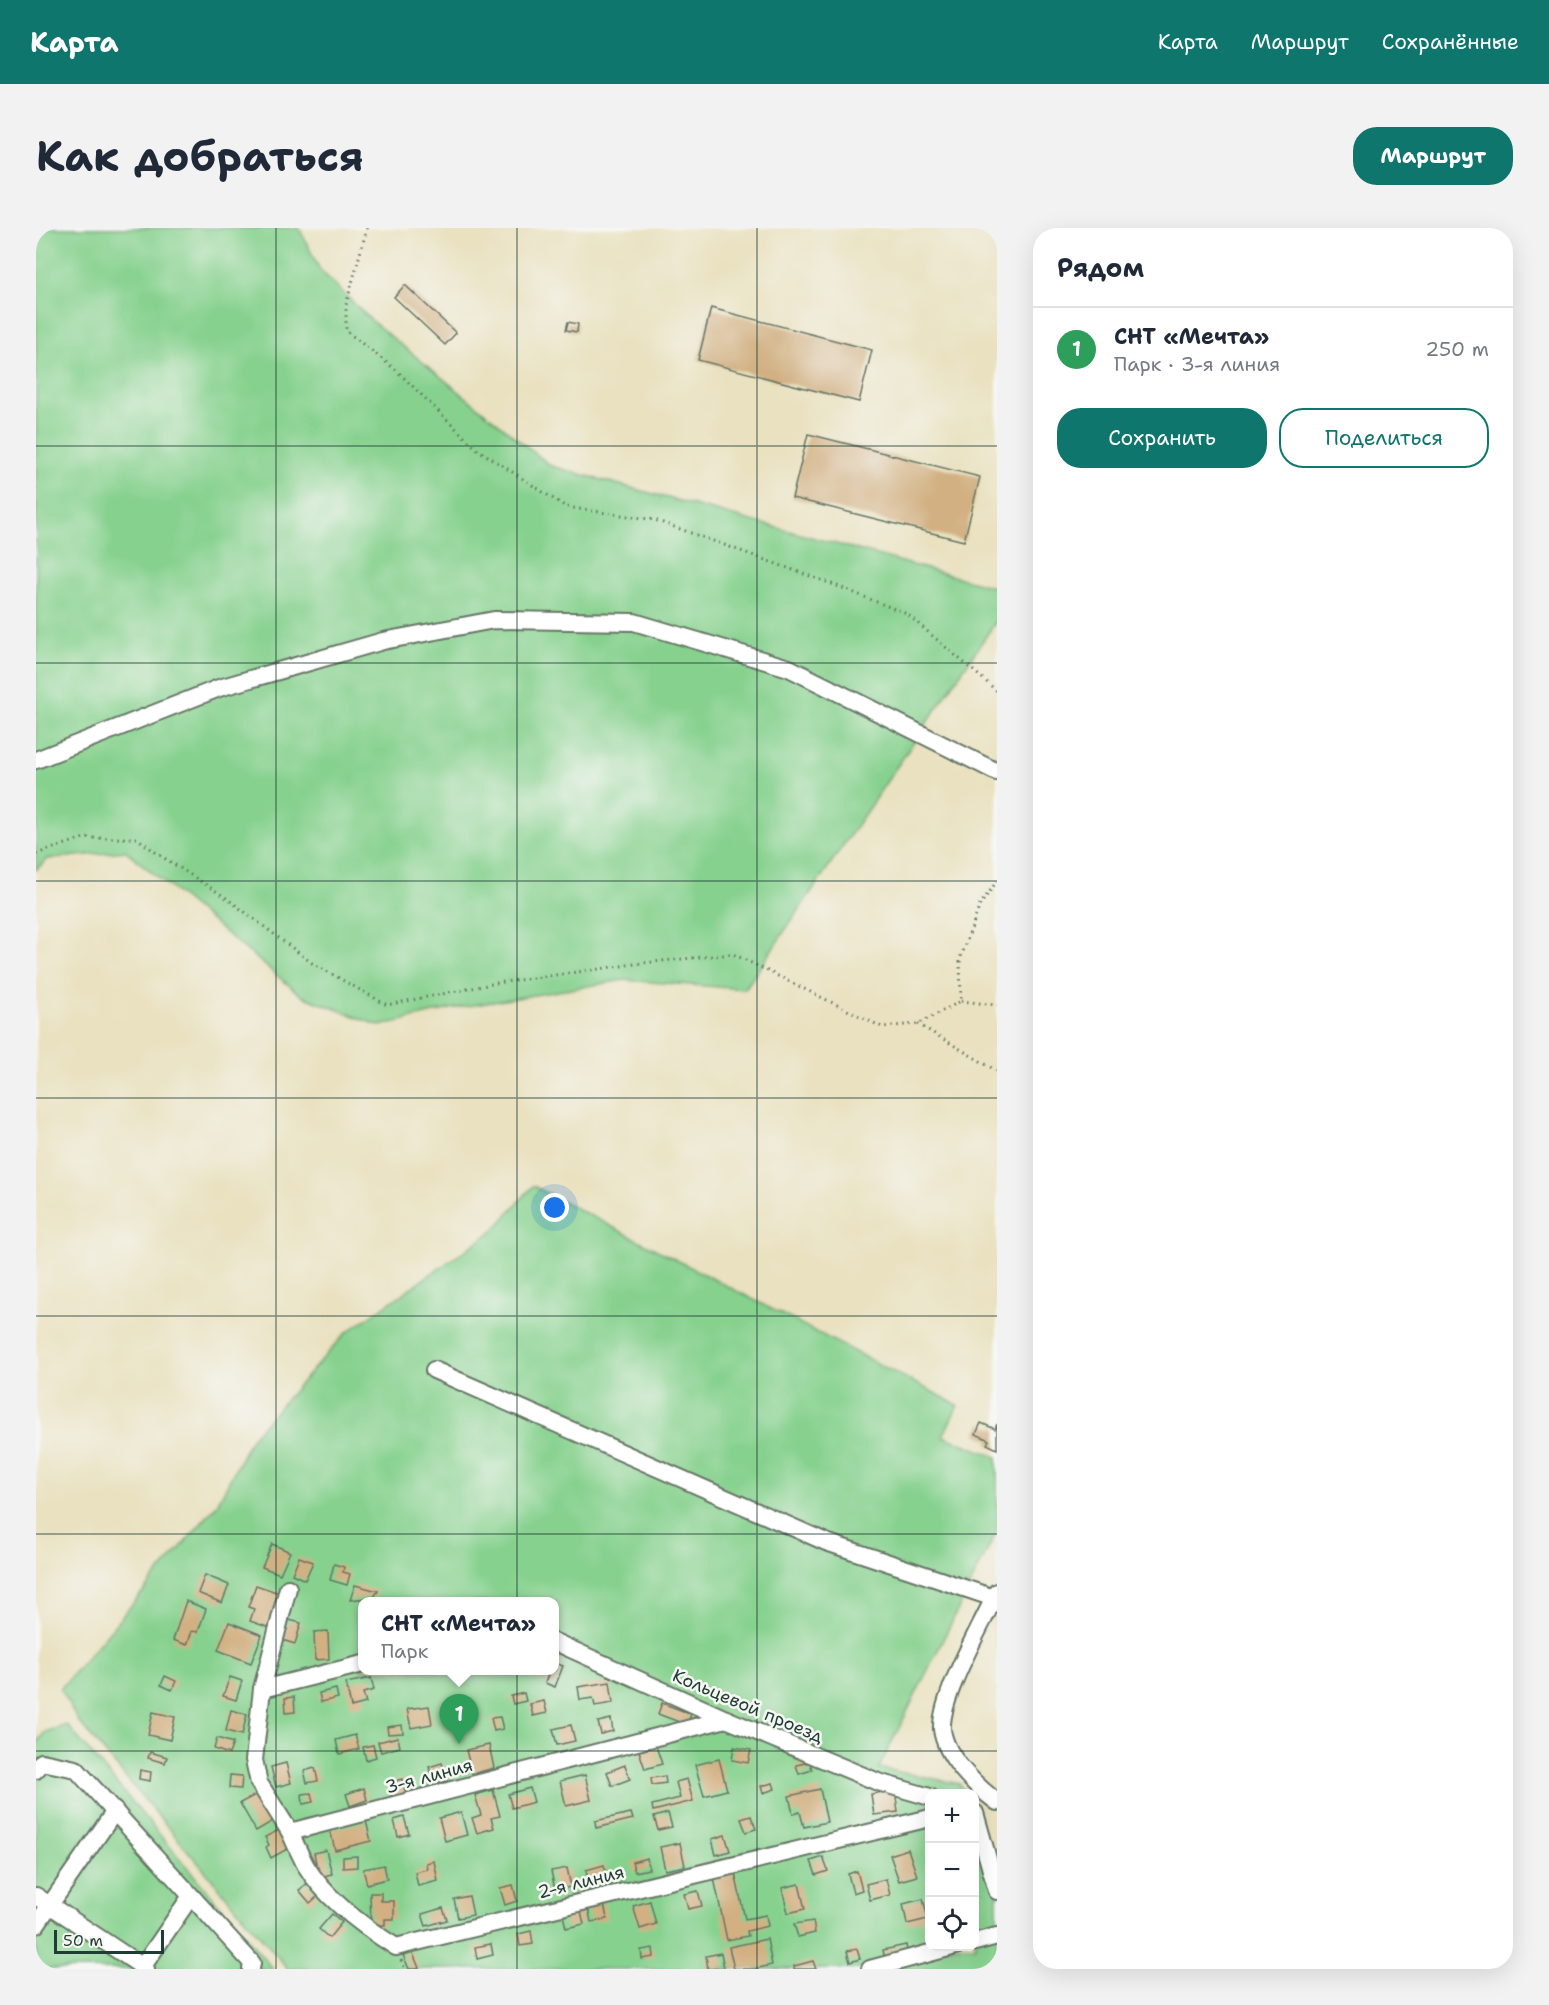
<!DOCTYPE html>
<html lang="ru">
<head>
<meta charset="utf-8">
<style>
	body { margin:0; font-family:"Shantell Sans",sans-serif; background:#f2f2f3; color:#1f2937 }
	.controls { position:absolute; right:18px; bottom:18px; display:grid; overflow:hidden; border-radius:12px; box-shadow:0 6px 24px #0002 }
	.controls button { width:54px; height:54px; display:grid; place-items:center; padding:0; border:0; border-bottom:2px solid #e0e1e3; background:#fff; color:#1f2937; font:30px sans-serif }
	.scale { position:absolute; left:18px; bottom:15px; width:110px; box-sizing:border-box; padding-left:6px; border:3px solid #1f3d34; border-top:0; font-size:16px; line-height:21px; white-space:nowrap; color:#1f3d34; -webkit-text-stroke:4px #f6f6f2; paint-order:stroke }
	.you { position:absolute; left:519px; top:980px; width:21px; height:21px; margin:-15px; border:4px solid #fff; border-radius:50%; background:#1a73e8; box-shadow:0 0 0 9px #1a73e833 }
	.badge { display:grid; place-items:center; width:39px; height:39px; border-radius:50%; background:#0f766e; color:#fff; font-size:20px; font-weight:700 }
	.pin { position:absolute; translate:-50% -50px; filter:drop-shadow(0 2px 3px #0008) }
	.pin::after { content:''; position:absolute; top:32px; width:21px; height:18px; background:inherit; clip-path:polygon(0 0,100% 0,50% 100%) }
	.popup { position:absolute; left:322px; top:1369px; width:201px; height:78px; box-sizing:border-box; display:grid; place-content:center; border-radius:12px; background:#fff; filter:drop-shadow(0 2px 4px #0005); font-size:20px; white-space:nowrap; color:#747a83 }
	.popup b { font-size:22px; color:#1f2937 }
	.popup::after { content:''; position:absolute; left:50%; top:100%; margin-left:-12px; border:12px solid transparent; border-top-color:#fff }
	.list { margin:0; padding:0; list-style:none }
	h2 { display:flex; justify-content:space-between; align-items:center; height:78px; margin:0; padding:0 24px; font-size:26px }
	h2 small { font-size:20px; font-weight:400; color:#747a83 }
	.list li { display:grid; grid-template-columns:39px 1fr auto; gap:18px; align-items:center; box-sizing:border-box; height:84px; padding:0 24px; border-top:2px solid #e0e1e3 }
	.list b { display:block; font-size:22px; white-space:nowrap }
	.list p { margin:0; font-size:20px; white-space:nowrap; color:#747a83 }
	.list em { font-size:20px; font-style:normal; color:#747a83 }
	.actions { display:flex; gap:12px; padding:18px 24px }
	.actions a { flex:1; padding:14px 0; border:2px solid #0f766e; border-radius:24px; text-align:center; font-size:21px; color:#0f766e }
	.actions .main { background:#0f766e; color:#fff }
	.icon { flex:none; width:33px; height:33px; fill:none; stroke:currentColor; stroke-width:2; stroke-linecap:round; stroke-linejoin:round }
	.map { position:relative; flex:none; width:961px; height:1741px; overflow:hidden; border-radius:24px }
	header { display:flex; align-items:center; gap:36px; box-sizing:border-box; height:84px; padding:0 30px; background:#0f766e; color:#fff }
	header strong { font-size:28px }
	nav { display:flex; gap:33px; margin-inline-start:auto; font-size:21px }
	.intro { display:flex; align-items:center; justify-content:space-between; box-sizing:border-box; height:144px; padding:0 36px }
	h1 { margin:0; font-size:42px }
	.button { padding:15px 27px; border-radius:24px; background:#0f766e; color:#fff; font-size:21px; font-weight:700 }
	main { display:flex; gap:36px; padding:0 36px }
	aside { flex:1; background:#fff; border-radius:24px; box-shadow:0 6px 24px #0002 }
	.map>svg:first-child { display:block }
	.green { fill:#86d18e; stroke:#528761; stroke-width:1.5; fill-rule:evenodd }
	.building { fill:#d2b082 }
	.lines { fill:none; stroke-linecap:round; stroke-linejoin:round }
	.minor-casing { stroke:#667665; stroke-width:20 }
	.path { stroke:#667665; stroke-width:3; stroke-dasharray:1.5 4.5; stroke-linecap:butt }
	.minor { stroke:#fff; stroke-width:16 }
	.grid { fill:none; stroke:#1f3d34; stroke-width:1.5; stroke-opacity:0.55 }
	.labels { text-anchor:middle; stroke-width:5; stroke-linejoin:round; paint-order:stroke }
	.street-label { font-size:18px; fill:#1f3d34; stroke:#f6f6f2 }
</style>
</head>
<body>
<header>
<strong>Карта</strong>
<nav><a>Карта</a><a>Маршрут</a><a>Сохранённые</a></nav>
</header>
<div class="intro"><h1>Как добраться</h1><a class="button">Маршрут</a></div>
<main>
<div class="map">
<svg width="961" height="1741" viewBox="0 0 961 1741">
	<rect width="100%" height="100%" fill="#f6f6f2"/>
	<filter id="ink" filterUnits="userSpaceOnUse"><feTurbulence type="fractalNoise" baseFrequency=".0167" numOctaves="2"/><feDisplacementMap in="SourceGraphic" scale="12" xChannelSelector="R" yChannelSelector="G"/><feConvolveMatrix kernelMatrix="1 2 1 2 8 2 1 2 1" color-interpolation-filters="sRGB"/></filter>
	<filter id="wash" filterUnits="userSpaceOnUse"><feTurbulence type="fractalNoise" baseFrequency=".008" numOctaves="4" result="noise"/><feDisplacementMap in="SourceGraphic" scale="24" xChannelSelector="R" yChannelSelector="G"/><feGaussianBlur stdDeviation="1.35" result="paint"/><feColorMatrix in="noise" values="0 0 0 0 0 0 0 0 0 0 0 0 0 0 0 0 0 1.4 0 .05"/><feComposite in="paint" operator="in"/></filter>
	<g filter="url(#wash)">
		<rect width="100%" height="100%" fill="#e9e1bf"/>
		<g class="green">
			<polygon points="0,0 263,0 284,42 337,94 515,238 961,360 961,392 709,761 588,752 414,781 344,798 266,768 90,623 11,631 0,642"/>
			<path d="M497,958l425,219 -15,31 54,21v74l-118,237 81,16 5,9 -35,1v152h45v-133l22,78v78h-709l-210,-248 -18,-32 156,-183 36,-69 94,-104 147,-102zM327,1374h192v68h-192z"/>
			<polygon points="31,1497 237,1741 0,1741 0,1516 9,1504"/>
		</g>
		<g id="blocks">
			<g class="building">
				<polygon points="369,57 420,105 409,117 358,69"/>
				<polygon points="675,80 836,122 823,174 662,132"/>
				<polygon points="532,94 542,96 541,104 530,102"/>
				<polygon points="772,206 944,249 928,313 756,270"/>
				<polygon points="945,1195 959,1201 961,1196 961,1221 951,1216 953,1212 940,1206"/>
				<polygon points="236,1316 254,1324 244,1346 226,1339"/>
				<polygon points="263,1329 277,1334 269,1352 256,1346"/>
				<polygon points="298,1336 308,1339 307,1344 314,1346 311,1357 294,1352"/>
				<polygon points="169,1347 193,1357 186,1375 162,1365"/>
				<polygon points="220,1357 246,1366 234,1400 214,1393 218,1381 212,1379"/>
				<polygon points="319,1357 342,1363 338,1369 314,1372"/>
				<polygon points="150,1373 170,1381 162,1404 156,1403 151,1417 137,1412"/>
				<polygon points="253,1392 265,1395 259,1416 246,1412"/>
				<polygon points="193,1394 226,1407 215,1435 182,1422"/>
				<polygon points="292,1403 293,1431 279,1432 278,1404"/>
				<polygon points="519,1435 527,1438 519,1459 509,1455 512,1447 505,1445 506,1442 519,1442"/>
				<polygon points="129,1448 140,1453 136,1462 125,1457"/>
				<polygon points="194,1449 206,1453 200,1472 187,1468"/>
				<polygon points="335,1450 338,1462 327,1465 330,1475 315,1479 310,1455"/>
				<polygon points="574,1454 577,1475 559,1478 557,1470 544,1472 542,1459"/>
				<polygon points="300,1461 302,1470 285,1474 283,1465"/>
				<polygon points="488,1465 490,1473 477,1476 475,1468"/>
				<polygon points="258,1469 259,1484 250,1485 249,1470"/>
				<polygon points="508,1473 511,1485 497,1488 494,1476"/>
				<polygon points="626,1475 655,1486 651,1497 622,1486"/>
				<polygon points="393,1478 396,1496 375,1500 371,1481"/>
				<polygon points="195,1482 211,1486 206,1507 190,1503"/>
				<polygon points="424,1482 426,1490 410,1494 408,1486"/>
				<polygon points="117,1484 139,1489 134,1512 112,1507"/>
				<polygon points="464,1489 467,1501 458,1503 455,1490"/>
				<polygon points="575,1491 577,1503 565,1506 562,1494"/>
				<polygon points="366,1497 367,1505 352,1506 351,1499"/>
				<polygon points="535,1497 539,1513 521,1517 517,1501"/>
				<polygon points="319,1507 323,1521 303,1526 300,1512"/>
				<polygon points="362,1509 364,1519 345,1524 342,1514"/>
				<polygon points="181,1510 197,1515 193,1526 178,1521"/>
				<polygon points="337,1517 340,1529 330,1532 327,1519"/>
				<polygon points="453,1517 458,1540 436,1546 430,1522"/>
				<polygon points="620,1518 626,1536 609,1541 603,1523"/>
				<polygon points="698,1519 715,1522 712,1535 696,1532"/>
				<polygon points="114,1524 131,1529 129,1535 112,1530"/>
				<polygon points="683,1531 691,1562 668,1568 659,1537"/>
				<polygon points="774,1534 776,1542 763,1546 760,1537"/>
				<polygon points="250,1535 255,1555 240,1559 235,1539"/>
				<polygon points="406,1535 412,1552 398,1556 393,1539"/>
				<polygon points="589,1537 594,1551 576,1558 571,1544"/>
				<polygon points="279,1540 282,1553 271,1555 268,1543"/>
				<polygon points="104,1542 115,1544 114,1553 103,1551"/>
				<polygon points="194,1547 206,1548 205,1561 193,1560"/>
				<polygon points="549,1547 555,1572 530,1578 524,1553"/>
				<polygon points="629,1548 630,1555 616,1557 615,1550"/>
				<polygon points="366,1551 370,1567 356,1570 352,1555"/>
				<polygon points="651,1551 657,1573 617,1583 616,1577 644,1570 640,1554"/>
				<polygon points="737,1555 739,1561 727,1565 725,1558"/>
				<polygon points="328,1560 331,1572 314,1578 310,1566"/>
				<polygon points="494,1560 498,1574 476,1580 472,1566"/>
				<polygon points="784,1561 791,1594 768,1599 764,1584 757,1586 753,1568"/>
				<polygon points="457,1562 464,1588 455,1590 458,1600 441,1605 436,1590 445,1587 439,1567"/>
				<polygon points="859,1562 862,1584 838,1587 835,1566"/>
				<polygon points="275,1565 277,1574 267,1576 266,1566"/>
				<polygon points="221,1566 237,1593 220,1603 204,1575"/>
				<polygon points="425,1584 431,1607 409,1613 403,1590"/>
				<polygon points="595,1585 597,1591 560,1600 559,1593"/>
				<polygon points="632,1585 636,1599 622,1602 618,1589"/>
				<polygon points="715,1588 720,1601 710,1604 705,1591"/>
				<polygon points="368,1589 373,1606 362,1609 358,1592"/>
				<polygon points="330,1593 335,1613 299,1622 294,1602"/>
				<polygon points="243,1602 253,1620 235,1630 230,1619 233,1617 229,1609"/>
				<polygon points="689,1607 694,1623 680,1627 676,1611"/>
				<polygon points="644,1615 649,1638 629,1642 624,1619"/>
				<polygon points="872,1621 881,1648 863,1653 854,1627"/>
				<polygon points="290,1622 296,1646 283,1649 278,1625"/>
				<polygon points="321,1628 321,1639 307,1640 307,1629"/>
				<polygon points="787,1629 792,1643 780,1647 775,1633"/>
				<polygon points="611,1630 613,1641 599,1644 596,1634"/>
				<polygon points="398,1633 402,1653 382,1658 379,1644 391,1641 390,1635"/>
				<polygon points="348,1637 351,1651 331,1656 327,1641"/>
				<polygon points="568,1637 572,1653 554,1658 550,1642"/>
				<polygon points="531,1640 535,1659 519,1662 515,1643"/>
				<polygon points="821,1643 826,1662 817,1665 812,1646"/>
				<polygon points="699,1645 709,1691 730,1687 732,1698 711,1703 712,1708 691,1712 678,1650"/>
				<polygon points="850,1651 854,1667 834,1672 830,1656"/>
				<polygon points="272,1655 282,1668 274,1675 263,1662"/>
				<polygon points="763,1656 769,1681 752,1685 746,1660"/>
				<polygon points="477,1657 481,1673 469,1677 464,1660"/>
				<polygon points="662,1663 666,1678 652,1681 648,1666"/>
				<polygon points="334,1665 345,1665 345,1673 358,1673 358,1691 349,1691 349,1697 335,1697"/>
				<polygon points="433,1668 437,1687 422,1690 418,1671"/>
				<polygon points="887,1671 892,1691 871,1696 867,1676"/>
				<polygon points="614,1673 620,1696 604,1701 597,1678"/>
				<polygon points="568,1675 571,1691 555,1694 552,1679"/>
				<polygon points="407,1680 411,1692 390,1698 386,1686"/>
				<polygon points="545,1683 548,1696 530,1700 527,1687"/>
				<polygon points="296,1686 306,1694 293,1710 283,1701"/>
				<polygon points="777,1693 779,1705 762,1709 758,1696"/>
				<polygon points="495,1703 497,1716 484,1718 482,1706"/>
				<polygon points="731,1711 736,1737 718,1741 698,1741 693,1719"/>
				<polygon points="455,1716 457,1727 441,1731 439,1719"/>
				<polygon points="870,1717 872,1727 849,1732 847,1722"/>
				<polygon points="617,1720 618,1729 606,1731 605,1722"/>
				<polygon points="821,1721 824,1731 814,1734 811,1723"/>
				<polygon points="376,1723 383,1740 381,1741 373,1741 367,1727"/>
				<polygon points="685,1725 688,1740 672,1741 670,1728"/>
				<polygon points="777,1733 780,1741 758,1741 758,1738"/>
			</g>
		</g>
	</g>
	<g filter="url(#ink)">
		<use href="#blocks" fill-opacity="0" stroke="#667665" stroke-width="1.5"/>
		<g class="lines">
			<g class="minor-casing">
				<g id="minor">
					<polyline points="0,532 183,460 347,413 458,392 598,394 753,440 961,544"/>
					<polyline points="398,1142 790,1314 958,1370"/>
					<polyline points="252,1360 226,1461 218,1532 223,1555 254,1604 690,1491"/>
					<path d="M961,1364c-15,32 -57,105 -55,137 3,28 34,57 55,73"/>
					<polyline points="519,1414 690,1491 842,1554 894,1569"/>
					<polyline points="226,1461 327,1436"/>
					<polyline points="0,1542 6,1534 40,1541 216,1735 215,1741"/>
					<polyline points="939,1585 961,1663"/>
					<path d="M254,1604c5,11 10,23 16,34 19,32 58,61 90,81l534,-129"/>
					<polyline points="0,1668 110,1741"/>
					<polyline points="0,1697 79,1583"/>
					<polyline points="939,1714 961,1708"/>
					<polyline points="105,1741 155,1668"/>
					<polyline points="834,1741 920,1718"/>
				</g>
			</g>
			<g class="path">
				<polyline points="331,0 310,77 310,103 360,142 441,221 530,279 619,292 796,356 871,386 961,463"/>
				<polyline points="0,626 48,610 101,610 122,626 189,669 276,735 351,777 461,755 606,735 697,726 846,799 882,796 925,773 924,731 944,677 961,653"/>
				<polyline points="925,773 961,777"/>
				<polyline points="882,796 961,843"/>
				<polyline points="365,1732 369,1741"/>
			</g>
			<use href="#minor" class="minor"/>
		</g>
	</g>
	<path class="grid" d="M240,0v1741M481,0v1741M721,0v1741M0,218h961M0,435h961M0,653h961M0,870h961M0,1088h961M0,1306h961M0,1523h961"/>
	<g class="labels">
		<g class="street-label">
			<text transform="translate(712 1478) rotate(23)" y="6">Кольцевой проезд</text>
			<text transform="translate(393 1548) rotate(-15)" y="6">3-я линия</text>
			<text transform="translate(545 1654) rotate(-14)" y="6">2-я линия</text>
		</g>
	</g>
</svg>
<div class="controls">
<button>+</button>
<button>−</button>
<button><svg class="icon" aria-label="locate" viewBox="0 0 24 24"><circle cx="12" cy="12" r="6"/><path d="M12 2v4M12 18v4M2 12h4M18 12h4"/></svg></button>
</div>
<div class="scale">50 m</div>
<div class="you"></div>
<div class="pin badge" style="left:423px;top:1516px;background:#2e9e5b">1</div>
<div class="popup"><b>СНТ «Мечта»</b>Парк</div>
</div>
<aside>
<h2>Рядом<small></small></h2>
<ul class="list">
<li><span class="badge" style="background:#2e9e5b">1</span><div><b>СНТ «Мечта»</b><p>Парк · 3-я линия</p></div><em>250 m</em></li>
</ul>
<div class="actions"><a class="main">Сохранить</a><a>Поделиться</a></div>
</aside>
</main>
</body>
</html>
